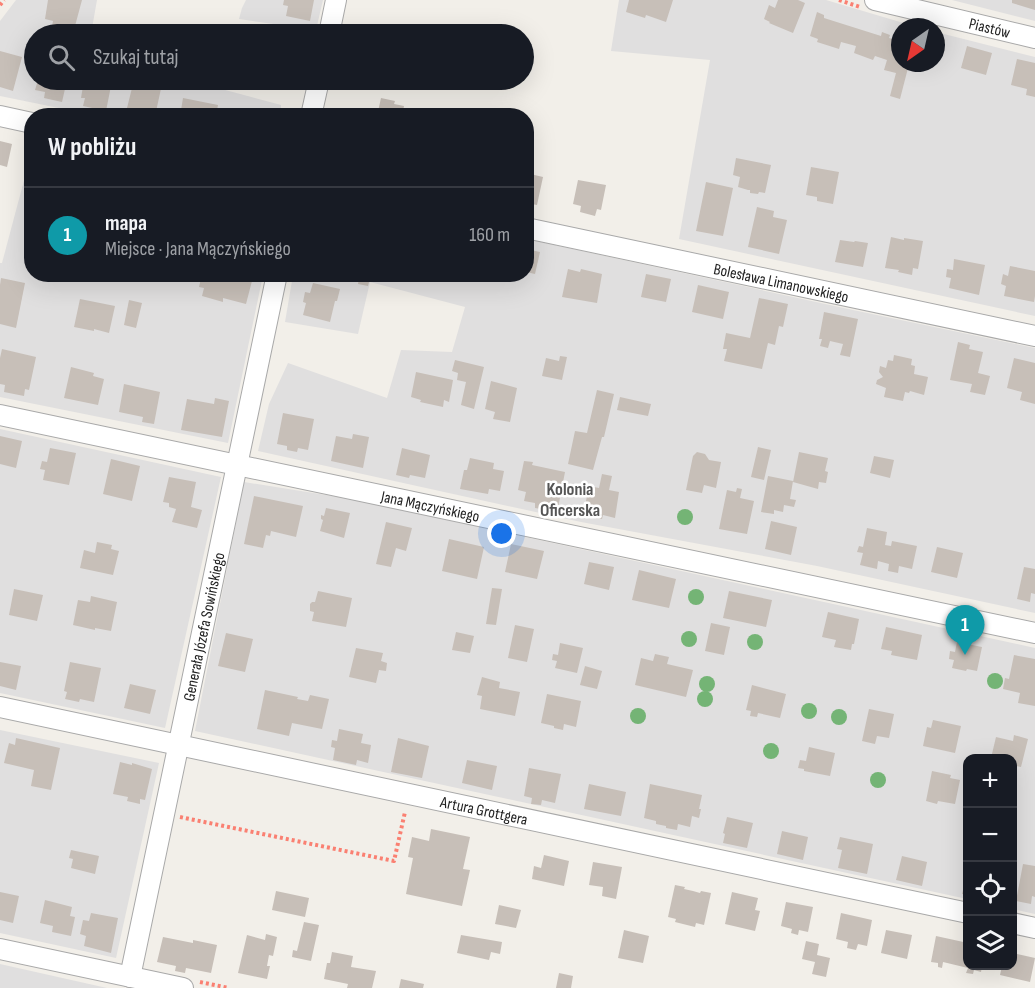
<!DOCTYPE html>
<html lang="pl">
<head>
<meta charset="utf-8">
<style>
	body { margin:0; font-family:"Sofia Sans Condensed",sans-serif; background:#20242c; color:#f1f3f6 }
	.controls { position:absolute; right:18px; bottom:18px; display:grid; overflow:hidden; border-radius:12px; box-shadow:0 6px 24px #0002 }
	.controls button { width:54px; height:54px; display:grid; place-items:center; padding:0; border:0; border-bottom:2px solid #363941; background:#171b24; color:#f1f3f6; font:30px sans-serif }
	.compass { position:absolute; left:891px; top:18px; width:54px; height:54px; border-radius:50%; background:#171b24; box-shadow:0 6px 24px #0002; rotate:214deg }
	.you { position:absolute; left:502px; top:534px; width:21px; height:21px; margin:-15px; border:4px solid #fff; border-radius:50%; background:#1a73e8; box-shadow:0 0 0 9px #1a73e833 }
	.badge { display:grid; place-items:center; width:39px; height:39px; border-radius:50%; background:#0b8043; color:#fff; font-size:20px; font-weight:700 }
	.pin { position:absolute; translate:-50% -50px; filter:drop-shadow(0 2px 3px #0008) }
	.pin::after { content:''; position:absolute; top:32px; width:21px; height:18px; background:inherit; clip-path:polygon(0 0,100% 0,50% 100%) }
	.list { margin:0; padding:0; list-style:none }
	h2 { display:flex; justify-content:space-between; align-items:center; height:78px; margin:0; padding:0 24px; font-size:26px }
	h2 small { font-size:20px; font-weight:400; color:#9ea1a6 }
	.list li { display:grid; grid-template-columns:39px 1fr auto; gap:18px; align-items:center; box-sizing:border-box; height:96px; padding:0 24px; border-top:2px solid #363941 }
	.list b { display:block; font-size:22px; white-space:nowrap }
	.list p { margin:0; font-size:20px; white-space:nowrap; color:#9ea1a6 }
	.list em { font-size:20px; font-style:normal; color:#9ea1a6 }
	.icon { flex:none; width:33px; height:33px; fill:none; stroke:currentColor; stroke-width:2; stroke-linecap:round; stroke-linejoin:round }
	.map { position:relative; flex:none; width:1035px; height:988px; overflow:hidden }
	.search { position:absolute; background:#171b24; box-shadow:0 6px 24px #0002; left:24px; top:24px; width:510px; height:66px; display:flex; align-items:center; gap:15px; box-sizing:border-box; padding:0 21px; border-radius:33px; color:#9ea1a6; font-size:22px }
	.panel { position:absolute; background:#171b24; box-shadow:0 6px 24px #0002; left:24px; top:108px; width:510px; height:174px; border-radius:24px }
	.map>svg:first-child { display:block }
	.residential { fill:#e0dfdf }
	.building { fill:#c7bfb8 }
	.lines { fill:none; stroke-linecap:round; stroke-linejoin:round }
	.street-casing { stroke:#a9a9a9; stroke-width:22 }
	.path { stroke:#fa8072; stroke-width:4; stroke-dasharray:3 3; stroke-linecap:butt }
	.street { stroke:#fff; stroke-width:20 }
	.tree { fill:#74b475 }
	.labels { text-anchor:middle; stroke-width:5; stroke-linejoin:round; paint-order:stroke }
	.street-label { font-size:16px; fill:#222; stroke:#fff }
	.neighbourhood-label { font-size:18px; font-weight:bold; fill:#555; stroke:#fff }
</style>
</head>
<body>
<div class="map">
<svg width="1035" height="988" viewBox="0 0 1035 988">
	<rect width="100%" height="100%" fill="#f2efe9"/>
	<g class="residential">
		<polygon points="16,0 97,0 91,34 34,34 34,80 188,80 281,105 281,115 93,115 0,96 0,21"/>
		<polygon points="246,0 323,0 316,30 239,19 242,8"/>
		<polygon points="619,0 826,0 917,27 900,27 900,63 936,63 936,32 1035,57 1035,316 679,239 710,60 611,51"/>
		<polygon points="952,0 1035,0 1035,21"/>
		<polygon points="31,154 32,274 263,275 228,443 0,397 0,263 2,263"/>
		<polygon points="527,239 853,310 1035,348 1035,613 817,566 581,522 258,451 269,404 288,363 387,398 401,350 452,352 465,307 370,282 358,334 285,322 293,275 526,274"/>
		<polygon points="0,429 221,477 165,728 0,693"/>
		<polygon points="244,482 351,499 1035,648 1035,914 1013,909 1012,758 968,758 967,899 195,731"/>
		<polygon points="0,730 159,763 116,958 0,933"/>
		<polygon points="0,964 107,988 0,988"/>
	</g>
	<g class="building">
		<polygon points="48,0 82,0 75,26 68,24 67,29 52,26 53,21 45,19"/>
		<polygon points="284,0 314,0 310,21 286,16 288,6 283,5"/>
		<polygon points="629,0 673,0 666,22 646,15 645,18 626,12"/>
		<polygon points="778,0 798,0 805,3 793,33 769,23 770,22 764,19 769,5 775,8"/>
		<polygon points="1012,0 1035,0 1035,10 1012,3"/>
		<polygon points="817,12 824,15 824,18 881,36 882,32 890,35 889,38 900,41 900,54 898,64 908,68 900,99 890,96 896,73 884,70 887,60 875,56 873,60 854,53 856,46 841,42 839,49 817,42 818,39 810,36"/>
		<polygon points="936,38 945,40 940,57 936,56"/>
		<polygon points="967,46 992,53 986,75 961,68"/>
		<polygon points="0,51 22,57 13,91 0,87"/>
		<polygon points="1017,59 1035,63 1035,97 1026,95 1027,89 1011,85"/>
		<polygon points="38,80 67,80 62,102 44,98 45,92 35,90"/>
		<polygon points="89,80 111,86 106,111 83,106 85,98 81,98 83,86 87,87"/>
		<polygon points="134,80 162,84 155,116 125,116"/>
		<polygon points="183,98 218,105 216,116 180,116"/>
		<polygon points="381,98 395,101 394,104 404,106 402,116 377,116"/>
		<polygon points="0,141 12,144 7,167 0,165"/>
		<polygon points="736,158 771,165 765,193 759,192 758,194 750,193 750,190 748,190 738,187 740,177 733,175"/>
		<polygon points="811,167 839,172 833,204 817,201 817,197 806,195"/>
		<polygon points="526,173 543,177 537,205 526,203"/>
		<polygon points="578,180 606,185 601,210 597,209 595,216 580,212 581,206 573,204"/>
		<polygon points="706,182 733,188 723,236 696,231"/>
		<polygon points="757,207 774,211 773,217 787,220 779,254 748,247"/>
		<polygon points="891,237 904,240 904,238 923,241 918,269 913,268 912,275 898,272 899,270 885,268"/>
		<polygon points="840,240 854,242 855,241 868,243 863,267 835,262"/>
		<polygon points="526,249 540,252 535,274 526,272"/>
		<polygon points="954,259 985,265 979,295 949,288 951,278 946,277 947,269 953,270"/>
		<polygon points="1010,266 1035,271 1035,296 1034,302 1004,296 1006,286 1001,284 1003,274 1008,276"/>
		<polygon points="568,269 580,272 581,269 602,274 597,303 562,297"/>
		<polygon points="202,274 242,274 253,277 246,304 223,298 223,302 202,296 204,288 199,287"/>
		<polygon points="360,274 371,274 368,286 358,284"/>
		<polygon points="646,274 671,279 666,302 641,297"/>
		<polygon points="1,278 25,283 16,328 0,324 0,285"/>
		<polygon points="313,283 340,289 337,301 335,301 330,322 303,315 306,303 303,302 305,292 310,293"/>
		<polygon points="698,285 729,292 723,319 692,312"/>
		<polygon points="759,298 788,304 783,327 779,326 775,345 768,343 762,369 724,361 727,349 723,349 726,333 750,338"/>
		<polygon points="80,299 115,306 109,333 94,329 94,331 74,327"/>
		<polygon points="129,300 142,303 136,328 124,325"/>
		<polygon points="824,312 858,319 850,357 840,355 843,344 830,341 828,348 820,346 822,339 819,339"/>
		<polygon points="958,342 970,345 969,349 983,352 978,373 990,376 985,395 970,392 972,384 950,380"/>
		<polygon points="2,349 36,357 29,390 25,389 24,396 4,392 5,385 0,384 0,358"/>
		<polygon points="894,355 912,359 911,365 915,366 914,374 928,377 924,395 910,391 909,393 905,392 903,401 884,397 886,388 876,384 877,380 883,377 879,372 880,366 886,368 888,360 893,361"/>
		<polygon points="560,356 567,357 562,380 542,376 546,358 559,361"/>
		<polygon points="1014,358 1035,363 1035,404 1020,400 1022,392 1007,388"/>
		<polygon points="455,360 484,367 474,409 461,405 466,382 457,380 458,373 452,371"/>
		<polygon points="71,367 94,373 93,376 104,379 98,405 64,398"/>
		<polygon points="416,372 453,380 449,402 444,400 443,407 420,402 421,400 411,397"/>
		<polygon points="491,381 517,388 510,422 493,419 495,412 485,409"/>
		<polygon points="124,384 160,392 154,424 142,422 143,417 119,412"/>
		<polygon points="597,390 614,394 604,437 602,437 593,470 568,464 575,431 587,433"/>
		<polygon points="620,397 651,404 648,416 617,410"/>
		<polygon points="215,398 229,401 222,437 181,430 187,399 214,404"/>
		<polygon points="283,413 314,419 308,450 298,448 297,452 287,450 287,446 277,444"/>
		<polygon points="353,434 369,437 363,468 331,461 336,436 352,439"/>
		<polygon points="0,436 22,441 16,468 0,464"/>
		<polygon points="758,447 771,450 764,480 751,477"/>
		<polygon points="50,448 76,453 69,485 43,480 45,470 40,469 42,461 47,462"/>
		<polygon points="402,448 430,455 425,478 410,475 409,478 396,475"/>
		<polygon points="697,452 705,454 709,460 721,462 716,488 704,485 702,493 686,490 693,456"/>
		<polygon points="799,452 828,458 825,471 828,472 826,483 819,482 818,489 793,482"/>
		<polygon points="874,456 894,460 890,478 870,473"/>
		<polygon points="470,458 494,463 493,469 504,471 500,491 489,489 488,494 460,489 464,470 467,470"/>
		<polygon points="111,459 140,466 132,501 103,494"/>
		<polygon points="524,461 533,462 532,465 565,472 558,508 548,506 547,510 535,508 535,503 524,501 526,492 518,490"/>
		<polygon points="602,474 612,476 609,490 619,492 615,518 603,515 602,519 596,518 597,514 584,511 589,486 599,488"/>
		<polygon points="768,476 793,481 790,499 796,500 794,507 784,505 783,512 774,510 774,514 761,512"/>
		<polygon points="169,477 196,482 191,507 202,510 197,528 172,522 176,509 169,507 169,503 163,502"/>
		<polygon points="737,488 742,489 740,498 754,501 747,534 719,529 727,490 736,492"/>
		<polygon points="254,496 303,506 296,537 271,531 270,536 266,535 263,548 244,544"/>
		<polygon points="326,508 350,513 344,538 320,531 323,520 321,519 321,515 324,516"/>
		<polygon points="771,521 797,527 791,555 765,549"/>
		<polygon points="386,522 412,528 406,551 396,548 391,567 376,564"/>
		<polygon points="867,528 887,532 885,545 891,546 892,541 917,546 912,569 899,566 898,573 888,571 889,564 878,561 877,569 860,565 863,553 857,552 859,546 863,547"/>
		<polygon points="449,539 484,547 477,579 442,571"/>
		<polygon points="97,542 112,545 111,549 119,551 113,575 80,568 84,550 95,553"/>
		<polygon points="511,544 544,551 537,579 505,572"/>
		<polygon points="937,547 963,553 957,578 931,572"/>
		<polygon points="589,562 614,567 609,590 584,584"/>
		<polygon points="1024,567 1035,569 1035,594 1031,593 1030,602 1017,599"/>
		<polygon points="639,570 676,579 669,608 632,600"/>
		<polygon points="492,588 502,589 496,625 486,624"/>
		<polygon points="14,589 43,595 37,621 9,615"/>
		<polygon points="318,591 352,598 346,627 312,621 314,612 310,611 310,604 312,602 315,602"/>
		<polygon points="729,591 772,600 766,627 723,618"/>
		<polygon points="91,596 117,602 111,631 95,628 95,630 73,625 78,600 90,602"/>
		<polygon points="828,612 859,619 854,644 852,644 851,650 834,647 836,640 822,637"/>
		<polygon points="711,623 730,627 724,655 705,651"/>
		<polygon points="515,625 534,629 527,662 508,658"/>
		<polygon points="886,627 922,635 917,660 891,655 892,651 881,649"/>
		<polygon points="456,632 474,636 470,653 452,650"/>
		<polygon points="226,633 253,639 245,672 218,666"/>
		<polygon points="957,642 982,647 977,671 967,669 966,671 952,668 954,660 949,659 950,651 955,652"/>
		<polygon points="560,643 583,648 577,673 555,668 557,661 552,660 553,654 558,655"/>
		<polygon points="356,648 383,653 381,661 387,663 386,671 379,670 376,683 349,677"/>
		<polygon points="655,654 669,657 667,664 693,670 686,697 635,685 641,658 653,661"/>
		<polygon points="1014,655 1035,659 1035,706 1018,703 1020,693 1003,689 1005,678 1009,679"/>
		<polygon points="0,662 21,666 16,690 0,686"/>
		<polygon points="70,662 101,668 94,702 80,699 79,702 65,699 67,692 64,691"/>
		<polygon points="585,666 602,671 597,689 580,685"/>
		<polygon points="482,677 500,682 499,688 520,692 515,716 480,709 482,696 477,695"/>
		<polygon points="130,684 156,690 150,714 124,708"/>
		<polygon points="752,685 786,694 780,718 758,713 757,717 750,716 751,711 746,710"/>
		<polygon points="265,690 298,697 297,699 308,701 310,695 329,699 322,729 292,723 289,736 257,729"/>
		<polygon points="547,694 581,701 576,727 564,724 563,730 554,728 554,726 541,723"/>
		<polygon points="869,709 894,714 889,738 877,736 875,744 862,741"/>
		<polygon points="933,720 961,726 955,753 923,746 927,727 931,728"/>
		<polygon points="339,729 363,734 361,743 371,745 368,763 357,760 356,765 333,760 335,748 331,747 332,740 337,741"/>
		<polygon points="1014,735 1028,739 1021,767 1012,765 1012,758 991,758 996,737 1013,741"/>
		<polygon points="16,738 60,748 51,790 31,786 34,770 4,763 9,743 15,745"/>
		<polygon points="398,738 429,746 422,778 391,772"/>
		<polygon points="809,747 835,753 830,776 804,771 804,769 798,768 800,760 806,761"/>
		<polygon points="467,760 497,766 492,790 462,783"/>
		<polygon points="120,762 132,765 132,763 152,769 145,800 140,799 140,804 127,801 128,797 113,794"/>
		<polygon points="529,768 561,774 555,803 542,800 541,805 531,804 532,798 524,796"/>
		<polygon points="932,771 951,775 950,778 960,780 955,804 938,801 937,804 926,801"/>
		<polygon points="589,784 626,792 621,816 584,809"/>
		<polygon points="650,784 702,795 699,809 701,809 699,818 692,816 690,827 678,824 677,830 666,828 666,826 656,824 656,821 644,818"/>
		<polygon points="727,817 753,823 747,848 723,843 725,834 723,833"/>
		<polygon points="431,829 470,837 463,869 470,870 462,906 406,894 413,858 408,857 412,837 429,841"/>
		<polygon points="782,831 808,837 803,860 777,854"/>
		<polygon points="840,837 873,844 867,874 838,868 842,850 837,849"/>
		<polygon points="71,850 99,856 95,874 71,868 73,859 69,858"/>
		<polygon points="544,855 569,861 564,886 532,879 534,866 541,868"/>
		<polygon points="902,856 927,862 922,886 896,880"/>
		<polygon points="593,862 622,867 616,899 602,896 603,887 589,885"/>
		<polygon points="1023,864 1035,866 1035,897 1032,896 1031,904 1016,901"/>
		<polygon points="967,873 968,874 968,895 962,894"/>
		<polygon points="675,885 685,887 684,889 693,891 700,893 701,891 711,893 704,925 696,923 695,927 675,922 676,919 668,917"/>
		<polygon points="276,891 309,898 305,917 272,910"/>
		<polygon points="0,892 19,896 13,923 0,920"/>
		<polygon points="732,892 758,898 755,910 760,911 755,931 725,924"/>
		<polygon points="45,900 72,907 70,916 75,917 71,936 52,932 53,926 40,923"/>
		<polygon points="786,902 813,907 808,932 799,930 798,935 791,933 792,929 781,926"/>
		<polygon points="499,905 521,910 516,928 495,924"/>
		<polygon points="91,913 118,918 111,953 84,946 86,936 80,934 83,920 89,921"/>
		<polygon points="841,913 872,920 867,946 858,944 856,950 847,948 848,942 836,939"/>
		<polygon points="304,922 319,925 311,961 292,957 293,950 297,951"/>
		<polygon points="624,930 649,936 643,963 618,958"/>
		<polygon points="886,930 912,935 907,959 881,953"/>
		<polygon points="266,934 277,937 273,956 269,955 267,966 270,966 267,979 238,973 247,935 265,940"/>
		<polygon points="461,935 502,942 500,954 491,952 489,960 457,953"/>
		<polygon points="936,936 968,943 968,966 982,966 981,972 974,970 973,974 966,973 968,968 943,962 942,968 938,967 938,963 931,962"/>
		<polygon points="163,937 193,943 193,940 217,945 211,973 186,968 185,973 175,971 176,966 157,962"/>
		<polygon points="806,941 819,944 817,955 830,958 826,977 812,974 815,962 802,959"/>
		<polygon points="332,952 353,956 351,967 376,971 372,988 347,988 348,984 324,979 327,963 330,963"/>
		<polygon points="1012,953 1035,958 1030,982 1000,975 1002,966 1012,966"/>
		<polygon points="559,973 573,976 571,988 556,988"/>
		<polygon points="401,979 424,984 423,988 399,988"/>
	</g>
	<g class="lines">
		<g class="street-casing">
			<g id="street">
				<path id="s1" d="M875,0l160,38"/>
				<polyline points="329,34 336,0"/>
				<polyline points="0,116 32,123"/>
				<polyline points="311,116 319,80"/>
				<path id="s2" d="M526,228l509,108"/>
				<path id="s3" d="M0,415l1035,218"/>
				<path id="s4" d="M0,707l968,206"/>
				<polyline points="1012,923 1035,928"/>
				<polyline points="0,949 183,988"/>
				<path id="s5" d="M130,977l147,-703"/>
			</g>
		</g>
		<g class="path">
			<polyline points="839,0 860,7"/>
			<polyline points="0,5 4,0"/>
			<polyline points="180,817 394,861 405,812"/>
			<polyline points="200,982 229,988"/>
		</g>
		<use href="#street" class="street"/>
	</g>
	<g class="tree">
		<circle cx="685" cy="517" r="8"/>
		<circle cx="696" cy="597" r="8"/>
		<circle cx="689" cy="639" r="8"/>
		<circle cx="755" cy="642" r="8"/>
		<circle cx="995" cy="681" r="8"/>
		<circle cx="707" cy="684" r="8"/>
		<circle cx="705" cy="699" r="8"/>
		<circle cx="809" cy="711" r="8"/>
		<circle cx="638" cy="716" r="8"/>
		<circle cx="839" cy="717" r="8"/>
		<circle cx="771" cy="751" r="8"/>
		<circle cx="878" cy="780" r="8"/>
	</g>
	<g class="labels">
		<g class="street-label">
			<text dy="6" stroke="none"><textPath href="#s1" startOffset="118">Piastów</textPath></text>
			<text dy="6" stroke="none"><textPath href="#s2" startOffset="261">Bolesława Limanowskiego</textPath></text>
			<text dy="6" stroke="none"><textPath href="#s3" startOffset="440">Jana Mączyńskiego</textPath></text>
			<text dy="6" stroke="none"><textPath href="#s5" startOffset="358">Generała Józefa Sowińskiego</textPath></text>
			<text dy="6" stroke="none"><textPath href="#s4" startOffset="495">Artura Grottgera</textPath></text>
		</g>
		<g class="neighbourhood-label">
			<text x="570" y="495">Kolonia<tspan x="570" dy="21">Oficerska</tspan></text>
		</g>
	</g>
</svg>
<div class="controls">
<button>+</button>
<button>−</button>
<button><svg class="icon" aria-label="locate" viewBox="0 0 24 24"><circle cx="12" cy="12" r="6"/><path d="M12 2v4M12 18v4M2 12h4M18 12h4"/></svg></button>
<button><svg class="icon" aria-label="layers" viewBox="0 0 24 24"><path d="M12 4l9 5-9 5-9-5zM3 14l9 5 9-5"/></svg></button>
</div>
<svg class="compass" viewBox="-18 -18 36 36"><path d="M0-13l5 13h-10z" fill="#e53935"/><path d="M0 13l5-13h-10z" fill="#9ea1a6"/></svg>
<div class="you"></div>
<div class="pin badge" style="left:965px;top:655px;background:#0f9aa8">1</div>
<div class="search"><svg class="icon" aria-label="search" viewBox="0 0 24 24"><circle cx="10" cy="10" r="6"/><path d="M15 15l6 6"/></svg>Szukaj tutaj</div>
<section class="panel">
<h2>W pobliżu<small></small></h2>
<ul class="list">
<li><span class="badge" style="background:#0f9aa8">1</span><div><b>mapa</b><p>Miejsce · Jana Mączyńskiego</p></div><em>160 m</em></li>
</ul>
</section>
</div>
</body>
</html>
